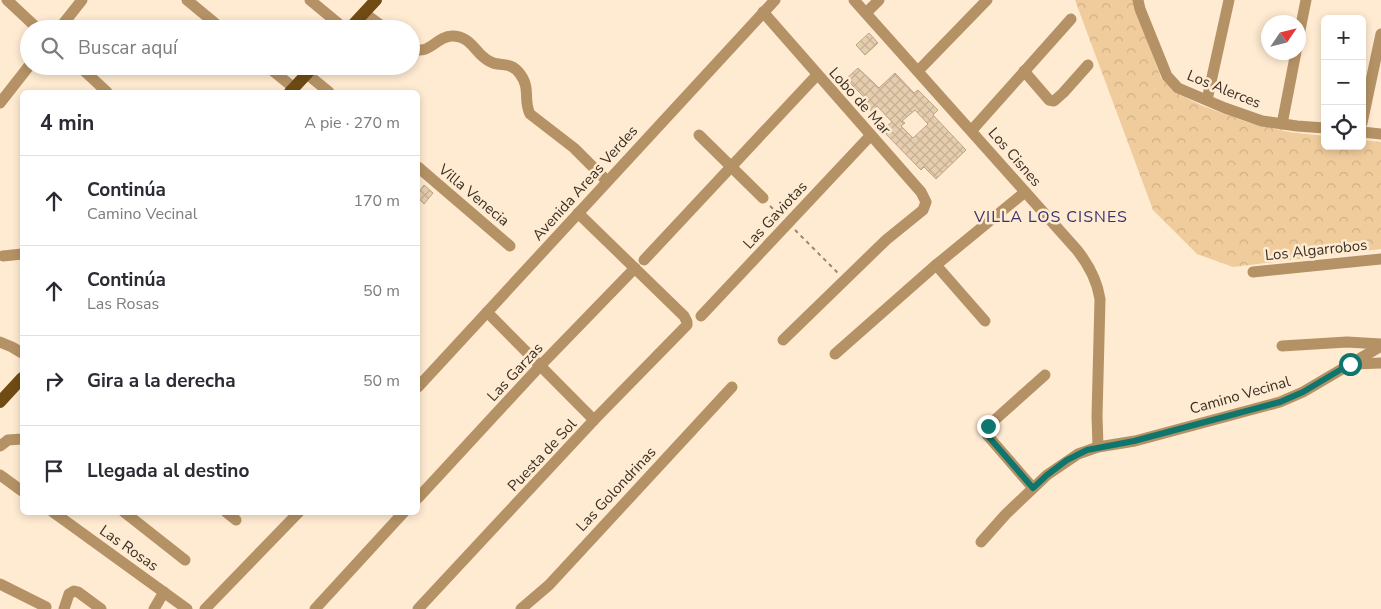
<!DOCTYPE html>
<html lang="es">
<head>
<meta charset="utf-8">
<style>
	body { margin:0; font-family:"Nunito Sans",sans-serif; background:#f2f2f3; color:#2b2b33 }
	.controls { position:absolute; right:15px; top:15px; display:grid; overflow:hidden; border-radius:8px; box-shadow:0 2px 8px #0003 }
	.controls button { width:45px; height:45px; display:grid; place-items:center; padding:0; border:0; border-bottom:1px solid #e1e1e2; background:#fff; color:#2b2b33; font:25px sans-serif }
	.compass { position:absolute; left:1261px; top:15px; width:45px; height:45px; border-radius:50%; background:#fff; box-shadow:0 2px 8px #0003; rotate:55deg }
	.stop { position:absolute; width:15px; height:15px; margin:-11px; border:4px solid #0f766e; border-radius:50%; background:#fff }
	.stop.end { background:#0f766e; border-color:#fff; box-shadow:0 1px 5px #0008 }
	.list { margin:0; padding:0; list-style:none }
	h2 { display:flex; justify-content:space-between; align-items:center; height:65px; margin:0; padding:0 20px; font-size:21px }
	h2 small { font-size:16px; font-weight:400; color:#7c7c81 }
	.list li { display:grid; grid-template-columns:32px 1fr auto; gap:15px; align-items:center; box-sizing:border-box; height:90px; padding:0 20px; border-top:1px solid #e1e1e2 }
	.list b { display:block; font-size:19px; white-space:nowrap }
	.list p { margin:0; font-size:16px; white-space:nowrap; color:#7c7c81 }
	.list em { font-size:16px; font-style:normal; color:#7c7c81 }
	.icon { flex:none; width:28px; height:28px; fill:none; stroke:currentColor; stroke-width:2; stroke-linecap:round; stroke-linejoin:round }
	.map { position:relative; flex:none; width:1381px; height:609px; overflow:hidden }
	.search { position:absolute; background:#fff; box-shadow:0 2px 8px #0003; left:20px; top:20px; width:400px; height:55px; display:flex; align-items:center; gap:12px; box-sizing:border-box; padding:0 18px; border-radius:28px; color:#7c7c81; font-size:19px }
	.panel { position:absolute; background:#fff; box-shadow:0 2px 8px #0003; left:20px; top:90px; width:400px; height:425px; border-radius:8px }
	.map>svg:first-child { display:block }
	.forest { fill:url(#forest-crowns) }
	.building { fill:url(#building-cross-hatch); stroke:#bca486; fill-rule:evenodd }
	.lines { fill:none; stroke-linecap:round; stroke-linejoin:round }
	.path { stroke:#978876; stroke-width:2; stroke-dasharray:4 4; stroke-linecap:butt }
	.minor { stroke:#b59265; stroke-width:11 }
	.major { stroke:#704c14; stroke-width:12 }
	.route { stroke:#0f766e; stroke-width:6 }
	.labels { text-anchor:middle; stroke-width:5; stroke-linejoin:round; paint-order:stroke }
	.street-label { font-size:15px; fill:#3a3024; stroke:#ffebd2 }
	.neighbourhood-label { font-size:16px; letter-spacing:1px; fill:#37336e; stroke:#ffebd2 }
</style>
</head>
<body>
<div class="map">
<svg width="1381" height="609" viewBox="0 0 1381 609">
	<defs>
		<pattern id="forest-crowns" width="20" height="18" patternUnits="userSpaceOnUse" patternTransform="scale(1.25)"><rect width="20" height="18" fill="#f0cc9d"/><path d="M2 6a3 3 0 1 1 6 0M12 15a3 3 0 1 1 6 0" fill="none" stroke="#cfb087"/></pattern>
		<pattern id="building-cross-hatch" width="8" height="8" patternUnits="userSpaceOnUse" patternTransform="scale(1.25)"><rect width="8" height="8" fill="#e5cdae"/><path d="M0 0l8 8M0 8l8-8" fill="none" stroke="#c5b096"/></pattern>
	</defs>
	<rect width="100%" height="100%" fill="#ffebd2"/>
	<polygon class="forest" points="1075,0 1133,0 1161,78 1176,93 1203,106 1247,122 1289,132 1325,136 1325,146 1362,146 1362,140 1381,142 1381,249 1233,267 1197,254 1153,210"/>
	<g class="building">
		<polygon points="869,33 878,43 865,55 856,45"/>
		<path d="M858,68l21,20 16,-15 19,20 4,-3 20,20 -5,5 33,35 -30,29 -12,-12 -3,3 -39,-40 10,-8 -15,-16 -5,6 -7,-8 3,-3 -22,-22zM915,110l13,14 -15,14 -12,-12 4,-3 -3,-2z"/>
		<polygon points="424,185 433,193 424,204 418,198 418,193"/>
	</g>
	<g class="lines">
		<g class="path">
			<polyline points="770,206 781,216"/>
			<polyline points="795,230 838,273"/>
		</g>
		<g class="minor">
			<polyline points="7,0 38,29"/>
			<polyline points="187,0 222,29"/>
			<polyline points="310,0 345,29"/>
			<path d="M854,0l223,250c12,15 20,30 23,49l-3,117 1,31"/>
			<polyline points="1138,0 1140,9 1167,76 1178,88 1225,108 1262,121 1297,126 1325,128"/>
			<polyline points="763,12 921,192 926,202 923,210 886,240 783,340"/>
			<polyline points="364,13 386,29"/>
			<polyline points="866,13 879,0"/>
			<polyline points="59,29 82,0"/>
			<polyline points="1298,40 1306,0"/>
			<path d="M411,47c17,11 25,-11 41,-11 20,0 23,18 37,25 11,7 21,-1 31,13 11,14 3,27 10,40l44,34 33,33"/>
			<polyline points="79,66 107,92"/>
			<polyline points="267,66 294,88"/>
			<polyline points="918,71 987,0"/>
			<polyline points="1024,71 1049,100 1054,101 1063,93 1088,65"/>
			<polyline points="307,74 329,92"/>
			<polyline points="1207,100 1229,0"/>
			<polyline points="0,103 29,66"/>
			<polyline points="1362,123 1381,34"/>
			<polyline points="1282,124 1296,52"/>
			<polyline points="972,130 1071,19"/>
			<polyline points="1362,132 1381,134"/>
			<polyline points="699,135 763,198"/>
			<polyline points="418,167 510,246"/>
			<polyline points="3,256 22,254"/>
			<polyline points="644,260 817,75"/>
			<polyline points="936,265 985,321"/>
			<polyline points="1253,272 1381,259"/>
			<polyline points="487,312 594,420"/>
			<polyline points="701,316 871,135"/>
			<polyline points="0,342 12,347 22,353"/>
			<polyline points="1282,346 1347,342 1381,344"/>
			<polyline points="835,354 936,265 1025,192"/>
			<polyline points="1353,364 1381,363"/>
			<polyline points="418,387 775,0"/>
			<polyline points="0,446 8,440 22,439"/>
			<polyline points="0,475 22,491"/>
			<polyline points="1033,488 988,436 986,431 988,426 1045,375"/>
			<polyline points="418,498 540,366 635,268"/>
			<polyline points="53,512 187,609"/>
			<polyline points="124,512 185,560"/>
			<polyline points="226,512 236,520"/>
			<polyline points="981,542 1006,514 1047,475 1078,454 1098,447 1135,441 1280,402 1303,392 1381,346"/>
			<polyline points="0,584 46,607"/>
			<polyline points="64,609 69,594 74,591 78,592 101,609"/>
			<polyline points="154,609 164,592"/>
			<polyline points="205,609 299,512"/>
			<polyline points="315,609 404,512"/>
			<polyline points="418,609 594,420 687,325 687,322 684,316 578,213"/>
			<polyline points="521,609 549,585 732,387"/>
		</g>
		<g class="major">
			<polyline points="349,29 376,0"/>
			<polyline points="290,92 314,66"/>
			<polyline points="0,402 22,378"/>
		</g>
	</g>
	<g class="lines">
		<polyline class="route" points="988,426 986,432 988,436 1033,488 1047,475 1067,460 1087,450 1134,441 1280,402 1303,392 1350,364"/>
	</g>
	<g class="labels">
		<g class="street-label">
			<text transform="translate(1224 89) rotate(22)" y="5">Los Alerces</text>
			<text transform="translate(860 101) rotate(48)" y="5">Lobo de Mar</text>
			<text transform="translate(1015 157) rotate(49)" y="5">Los Cisnes</text>
			<text transform="translate(585 183) rotate(-48)" y="5">Avenida Areas Verdes</text>
			<text transform="translate(474 195) rotate(40)" y="5">Villa Venecia</text>
			<text transform="translate(775 215) rotate(-47)" y="5">Las Gaviotas</text>
			<text transform="translate(1316 250) rotate(-6)" y="5">Los Algarrobos</text>
			<text transform="translate(515 372) rotate(-47)" y="5">Las Garzas</text>
			<text transform="translate(1240 395) rotate(-16)" y="5">Camino Vecinal</text>
			<text transform="translate(542 455) rotate(-47)" y="5">Puesta de Sol</text>
			<text transform="translate(616 489) rotate(-47)" y="5">Las Golondrinas</text>
			<text transform="translate(129 548) rotate(35)" y="5">Las Rosas</text>
		</g>
		<g class="neighbourhood-label">
			<text x="1051" y="222">VILLA LOS CISNES</text>
		</g>
	</g>
</svg>
<div class="controls">
<button>+</button>
<button>−</button>
<button><svg class="icon" aria-label="locate" viewBox="0 0 24 24"><circle cx="12" cy="12" r="6"/><path d="M12 2v4M12 18v4M2 12h4M18 12h4"/></svg></button>
</div>
<svg class="compass" viewBox="-18 -18 36 36"><path d="M0-13l5 13h-10z" fill="#e53935"/><path d="M0 13l5-13h-10z" fill="#7c7c81"/></svg>
<div class="stop" style="left:1350px;top:364px"></div>
<div class="stop end" style="left:988px;top:426px"></div>
<div class="search"><svg class="icon" aria-label="search" viewBox="0 0 24 24"><circle cx="10" cy="10" r="6"/><path d="M15 15l6 6"/></svg>Buscar aquí</div>
<section class="panel">
<h2>4 min<small>A pie · 270 m</small></h2>
<ul class="list">
<li><svg class="icon" aria-label="ahead" viewBox="0 0 24 24"><path d="M12 20V5M6 11l6-6 6 6"/></svg><div><b>Continúa</b><p>Camino Vecinal</p></div><em>170 m</em></li>
<li><svg class="icon" aria-label="ahead" viewBox="0 0 24 24"><path d="M12 20V5M6 11l6-6 6 6"/></svg><div><b>Continúa</b><p>Las Rosas</p></div><em>50 m</em></li>
<li><svg class="icon" aria-label="right" viewBox="0 0 24 24"><path d="M7 20v-9h11M14 6l5 5-5 5"/></svg><div><b>Gira a la derecha</b></div><em>50 m</em></li>
<li><svg class="icon" aria-label="arrive" viewBox="0 0 24 24"><path d="M6 21V4h12l-3 4 3 4H6"/></svg><div><b>Llegada al destino</b></div></li>
</ul>
</section>
</div>
</body>
</html>
